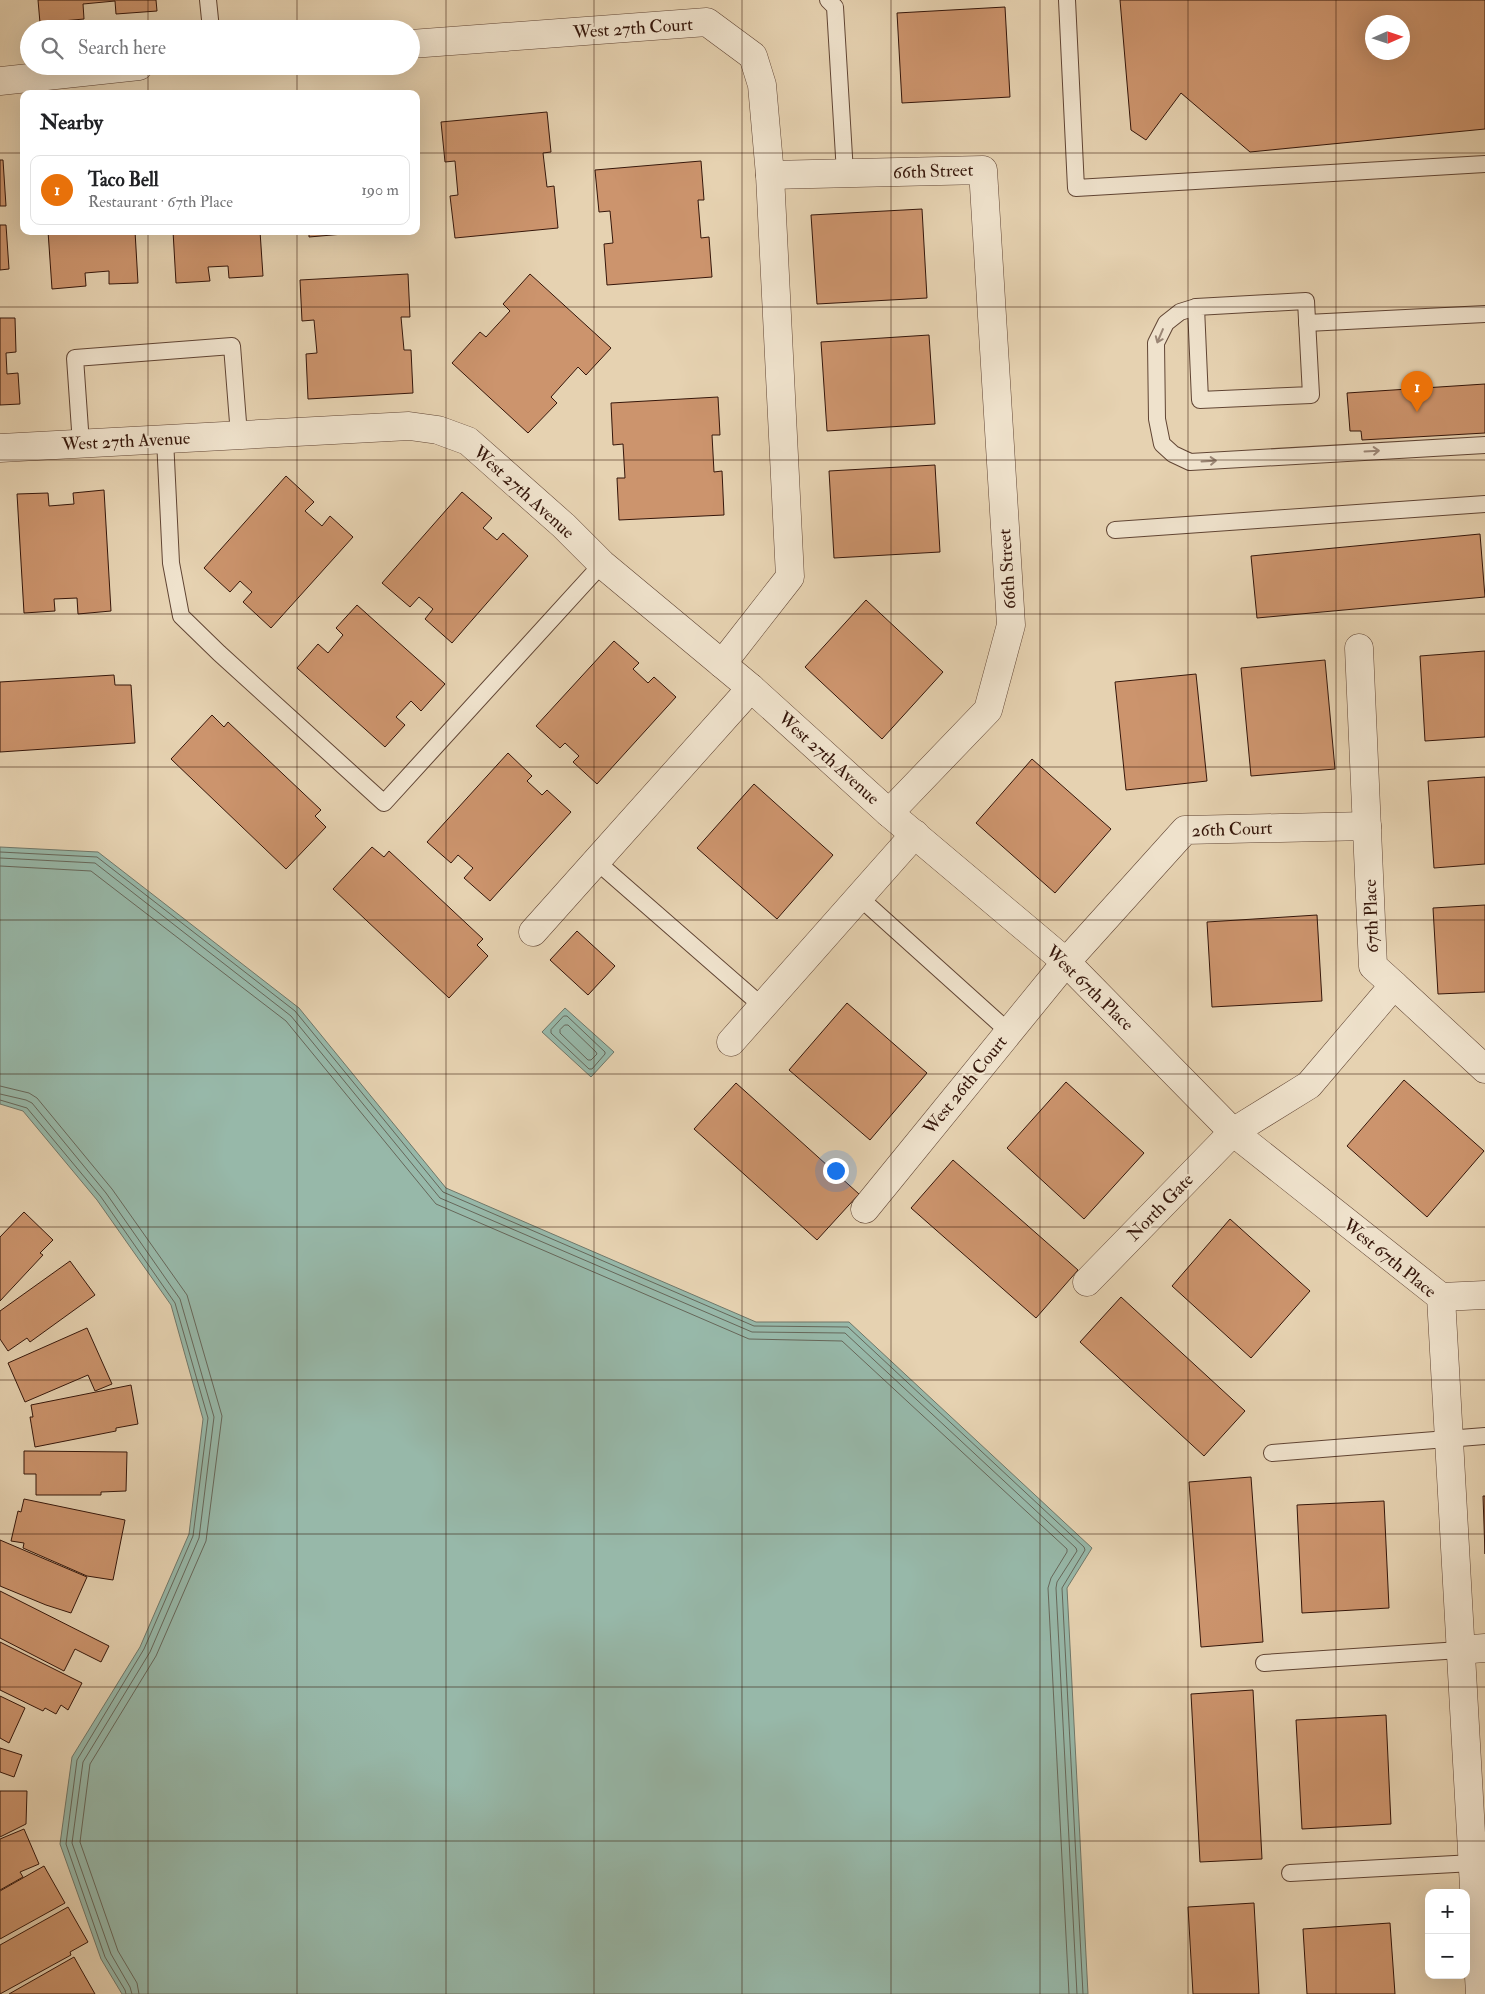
<!DOCTYPE html>
<html lang="en">
<head>
<meta charset="utf-8">
<style>
	body { margin:0; font-family:"IM FELL Double Pica",serif; background:#f2f2f2; color:#202124 }
	.controls { position:absolute; right:15px; bottom:15px; display:grid; overflow:hidden; border-radius:10px; box-shadow:0 5px 20px #0002 }
	.controls button { width:45px; height:45px; display:grid; place-items:center; padding:0; border:0; border-bottom:1px solid #e0e0e0; background:#fff; color:#202124; font:25px sans-serif }
	.compass { position:absolute; left:1365px; top:15px; width:45px; height:45px; border-radius:50%; background:#fff; box-shadow:0 5px 20px #0002; rotate:87deg }
	.you { position:absolute; left:835px; top:1170px; width:18px; height:18px; margin:-12px; border:4px solid #fff; border-radius:50%; background:#1a73e8; box-shadow:0 0 0 8px #1a73e833 }
	.badge { display:grid; place-items:center; width:32px; height:32px; border-radius:50%; background:#ea580c; color:#fff; font-size:16px; font-weight:700 }
	.pin { position:absolute; translate:-50% -41px; filter:drop-shadow(0 1px 2px #0008) }
	.pin::after { content:''; position:absolute; top:26px; width:18px; height:15px; background:inherit; clip-path:polygon(0 0,100% 0,50% 100%) }
	.list { margin:0; padding:0; list-style:none }
	h2 { display:flex; justify-content:space-between; align-items:center; height:65px; margin:0; padding:0 20px; font-size:21px }
	h2 small { font-size:16px; font-weight:400; color:#757577 }
	.list li { display:grid; grid-template-columns:32px 1fr auto; gap:15px; align-items:center; box-sizing:border-box; height:70px; margin:0 10px 10px; padding:0 10px; border:1px solid #e0e0e0; border-radius:10px }
	.list b { display:block; font-size:19px; white-space:nowrap }
	.list p { margin:0; font-size:16px; white-space:nowrap; color:#757577 }
	.list em { font-size:16px; font-style:normal; color:#757577 }
	.icon { flex:none; width:28px; height:28px; fill:none; stroke:currentColor; stroke-width:2; stroke-linecap:round; stroke-linejoin:round }
	.map { position:relative; flex:none; width:1485px; height:1994px; overflow:hidden }
	.search { position:absolute; background:#fff; box-shadow:0 5px 20px #0002; left:20px; top:20px; width:400px; height:55px; display:flex; align-items:center; gap:12px; box-sizing:border-box; padding:0 18px; border-radius:28px; color:#757577; font-size:19px }
	.panel { position:absolute; background:#fff; box-shadow:0 5px 20px #0002; left:20px; top:90px; width:400px; height:145px; border-radius:10px }
	.map>svg:first-child { display:block }
	.water { fill:#97b8a9; stroke:#707769 }
	.lines { fill:none; stroke-linecap:round; stroke-linejoin:round }
	.shore { stroke:#66675a; stroke-width:1 }
	.building { fill:#cc946d; stroke:#35160a; fill-rule:evenodd }
	.lane-casing { stroke:#614534; stroke-width:18 }
	.street-casing { stroke:#614534; stroke-width:29 }
	.lane { stroke:#efe2cc; stroke-width:16 }
	.street { stroke:#efe2cc; stroke-width:28 }
	.oneway { stroke:#9b8675 }
	.grid { fill:none; stroke:#35160a; stroke-width:1; stroke-opacity:0.55 }
	.labels { text-anchor:middle; stroke-width:4.5; stroke-linejoin:round; paint-order:stroke }
	.street-label { font-size:18px; fill:#35160a; stroke:#efe2cc }
</style>
</head>
<body>
<div class="map">
<svg width="1485" height="1994" viewBox="0 0 1485 1994">
	<rect width="100%" height="100%" fill="#e6d2b1"/>
	<filter id="stains"><feTurbulence type="fractalNoise" baseFrequency=".004" numOctaves="4"/><feColorMatrix values="0 0 0 0 .2 0 0 0 0 .09 0 0 0 0 .02 0 0 0 .5 -.17"/></filter>
	<radialGradient id="worn" r=".72"><stop offset=".6" stop-color="#630" stop-opacity="0"/><stop offset="1" stop-color="#630" stop-opacity=".3"/></radialGradient>
	<g class="water">
		<polygon points="0,847 98,852 299,1008 446,1188 756,1322 849,1322 1092,1548 1067,1588 1088,1994 122,1994 101,1959 60,1844 72,1757 140,1647 189,1534 203,1419 171,1305 97,1200 23,1111 0,1104"/>
		<polygon points="565,1008 614,1052 591,1077 542,1032"/>
	</g>
	<g class="lines">
		<g class="shore">
			<polyline points="0,852 97,857 295,1011 443,1192 754,1326 848,1327 1084,1547 1085,1550 1062,1588 1083,1994"/>
			<polyline points="0,858 95,863 291,1016 440,1198 752,1332 845,1333 1076,1548 1077,1551 1057,1582 1056,1588 1077,1994"/>
			<polyline points="0,866 91,871 286,1021 436,1204 749,1339 842,1341 1067,1549 1067,1552 1051,1578 1048,1588 1069,1994"/>
			<polygon points="564,1016 567,1016 605,1052 605,1054 592,1069 589,1069 551,1033 551,1030"/>
			<polygon points="565,1025 568,1025 596,1052 597,1054 591,1060 588,1060 560,1033 560,1030"/>
			<polyline points="0,1086 29,1093 37,1098 112,1189 187,1295 222,1416 206,1541 156,1656 90,1764 80,1842 118,1951 137,1983 139,1994"/>
			<polyline points="0,1094 26,1100 32,1103 106,1193 180,1299 214,1417 199,1538 150,1652 83,1762 72,1843 111,1954 130,1987 132,1994"/>
			<polyline points="0,1100 27,1108 101,1197 175,1303 208,1418 193,1536 144,1649 77,1760 66,1844 105,1957 125,1990 126,1994"/>
		</g>
	</g>
	<g class="building">
		<polygon points="38,0 156,0 157,11 116,14 115,1 83,4 84,19 40,23"/>
		<path d="M1120,0h365v129l-235,23 -69,-59 -35,47 -15,-10zM1372,22h30v30h-30z"/>
		<polygon points="1005,7 1010,97 902,103 897,13"/>
		<polygon points="547,112 551,152 543,153 547,187 554,186 558,228 455,238 450,196 458,195 455,161 445,162 441,122"/>
		<polygon points="0,160 3,160 6,206 0,206"/>
		<polygon points="701,161 704,200 698,200 701,238 709,237 712,277 607,285 604,244 613,243 610,211 599,212 595,170"/>
		<polygon points="922,209 927,298 817,304 811,215"/>
		<polygon points="0,225 6,225 9,269 0,270"/>
		<polygon points="48,231 135,231 138,283 109,284 109,271 85,273 86,286 52,289"/>
		<polygon points="173,231 260,231 263,276 229,278 228,266 208,267 210,281 176,283"/>
		<polygon points="309,231 355,231 355,233 309,237"/>
		<polygon points="408,274 410,317 401,317 404,350 411,350 413,393 308,399 306,354 317,353 314,320 302,321 300,280"/>
		<polygon points="530,274 611,348 586,375 578,367 551,397 557,403 528,433 452,363 480,332 486,337 510,311 503,304"/>
		<polygon points="0,318 15,318 16,352 6,353 7,374 18,373 20,404 0,405"/>
		<polygon points="929,335 935,424 827,431 821,342"/>
		<polygon points="1485,384 1485,433 1362,440 1361,431 1350,431 1347,393"/>
		<polygon points="718,397 720,435 712,435 714,472 722,471 724,515 619,520 617,478 625,478 623,444 613,445 611,403"/>
		<polygon points="935,465 940,552 834,558 829,471"/>
		<polygon points="286,476 314,502 305,511 322,526 330,516 353,537 271,628 243,602 252,592 240,581 230,592 204,568"/>
		<polygon points="104,490 111,611 78,614 77,598 54,599 55,611 24,613 17,494 48,493 49,506 74,504 73,493"/>
		<polygon points="462,492 492,518 483,528 497,540 503,533 528,556 452,643 425,619 433,609 419,597 410,607 382,583"/>
		<polygon points="1480,534 1485,597 1257,618 1251,556"/>
		<polygon points="866,600 943,672 882,739 805,667"/>
		<polygon points="357,605 445,684 421,711 411,701 396,717 405,725 385,747 297,668 318,644 328,653 343,635 336,628"/>
		<polygon points="614,641 639,663 633,669 648,683 654,677 676,697 597,784 573,762 579,756 565,743 560,748 536,726"/>
		<polygon points="1485,651 1485,737 1425,741 1420,656"/>
		<polygon points="1325,660 1335,769 1251,776 1241,668"/>
		<polygon points="1196,674 1207,781 1126,790 1115,682"/>
		<polygon points="114,675 115,685 131,685 135,743 0,752 0,682"/>
		<polygon points="212,715 224,727 228,722 321,810 315,816 326,827 286,869 171,759"/>
		<polygon points="508,753 532,776 527,781 542,795 547,790 571,812 490,901 464,878 473,868 458,855 451,863 427,842"/>
		<polygon points="1032,759 1111,829 1055,893 976,823"/>
		<polygon points="1485,777 1485,864 1434,868 1428,781"/>
		<polygon points="754,784 833,855 777,919 697,848"/>
		<polygon points="372,847 384,857 389,851 483,939 477,945 488,956 449,998 333,889"/>
		<polygon points="1485,905 1485,992 1438,994 1433,908"/>
		<polygon points="1317,915 1322,1001 1212,1007 1207,922"/>
		<polygon points="577,931 615,966 588,995 550,960"/>
		<polygon points="847,1003 927,1073 870,1140 789,1070"/>
		<polygon points="1404,1080 1484,1151 1427,1217 1347,1146"/>
		<polygon points="1066,1082 1144,1153 1084,1219 1007,1148"/>
		<polygon points="736,1083 859,1194 817,1240 694,1129"/>
		<polygon points="953,1160 1078,1270 1036,1318 911,1208"/>
		<polygon points="24,1212 53,1240 40,1253 43,1255 0,1301 0,1237"/>
		<polygon points="1230,1219 1310,1291 1251,1358 1172,1286"/>
		<polygon points="70,1261 95,1295 30,1342 27,1338 8,1351 0,1339 0,1311"/>
		<polygon points="1121,1297 1245,1411 1204,1456 1080,1342"/>
		<polygon points="87,1328 112,1384 95,1391 88,1375 25,1402 8,1363"/>
		<polygon points="131,1385 138,1424 116,1428 116,1431 35,1447 30,1417 33,1417 31,1405"/>
		<polygon points="24,1451 127,1452 126,1491 101,1492 101,1495 36,1495 36,1474 24,1474"/>
		<polygon points="1251,1477 1263,1642 1201,1647 1189,1482"/>
		<polygon points="1483,1496 1485,1496 1485,1554"/>
		<polygon points="24,1499 125,1520 113,1580 87,1576 23,1548 24,1543 11,1541 18,1511 21,1512"/>
		<polygon points="1384,1501 1389,1608 1302,1613 1297,1505"/>
		<polygon points="0,1540 87,1577 71,1613 46,1605 0,1586"/>
		<polygon points="0,1591 109,1646 101,1662 75,1649 64,1671 0,1638"/>
		<polygon points="0,1642 82,1683 68,1710 61,1705 56,1714 45,1708 43,1711 0,1690"/>
		<polygon points="1253,1690 1262,1859 1200,1862 1191,1694"/>
		<polygon points="0,1696 25,1708 9,1743 0,1738"/>
		<polygon points="1386,1715 1391,1824 1302,1829 1296,1720"/>
		<polygon points="0,1748 22,1755 14,1777 0,1772"/>
		<polygon points="0,1791 27,1791 26,1824 0,1837"/>
		<polygon points="24,1829 39,1864 20,1872 23,1877 0,1890 0,1839"/>
		<polygon points="44,1866 65,1903 0,1939 0,1891"/>
		<polygon points="1254,1903 1259,1994 1193,1994 1188,1907"/>
		<polygon points="68,1907 88,1942 70,1952 71,1955 0,1994 0,1945"/>
		<polygon points="1390,1923 1395,1994 1307,1994 1303,1929"/>
		<polygon points="74,1957 95,1994 9,1994"/>
	</g>
	<g class="lines">
		<g class="lane-casing">
			<g id="lane">
				<polyline points="208,0 211,29"/>
				<polyline points="828,0 835,7 845,173"/>
				<polyline points="1067,0 1076,188 1485,164"/>
				<polygon points="1306,301 1311,395 1200,400 1196,307"/>
				<polyline points="1196,307 1180,312 1166,323 1156,343 1157,419 1162,444 1173,454 1190,462 1485,445"/>
				<polyline points="1307,323 1485,314"/>
				<polyline points="165,439 171,563 181,616 219,653 384,803 602,564"/>
				<polyline points="81,444 75,358 232,346 239,435"/>
				<polyline points="1115,530 1485,504"/>
				<polyline points="596,861 762,1006"/>
				<polyline points="859,897 1009,1032"/>
				<polyline points="1272,1453 1485,1436"/>
				<polyline points="1264,1663 1460,1650"/>
				<polyline points="1290,1873 1473,1863"/>
			</g>
		</g>
		<g class="street-casing">
			<g id="street">
				<polyline points="411,44 707,22 753,56 762,85 770,175 790,577 722,664"/>
				<polyline points="0,81 139,66"/>
				<polyline points="770,175 983,170 1011,625 988,710 889,813"/>
				<polyline points="0,448 409,426 438,430 468,441 564,526 602,564 751,688 889,813 1066,962 1233,1132 1441,1297 1480,1994"/>
				<polyline points="533,932 751,688"/>
				<polyline points="1394,985 1485,1069"/>
				<polyline points="731,1042 915,834"/>
				<polyline points="865,1209 1066,962 1185,830 1367,826"/>
				<polyline points="1087,1282 1233,1132 1309,1085 1394,985 1373,966 1359,648"/>
				<polyline points="1441,1297 1485,1295"/>
				<polyline points="1460,1650 1485,1648"/>
			</g>
		</g>
		<use href="#lane" class="lane"/>
		<use href="#street" class="street"/>
	</g>
	<defs><path id="oneway-shaft" d="M-6 0H5M1.5-3L5.5 0L1.5 3" fill="none" stroke-width="1.6" stroke-linecap="round" stroke-linejoin="round" transform="scale(1.25)"/></defs>
	<g class="oneway">
		<use href="#oneway-shaft" transform="translate(1160 336) rotate(113)"/>
		<use href="#oneway-shaft" transform="translate(1372 451) rotate(-3)"/>
		<use href="#oneway-shaft" transform="translate(1209 461) rotate(-3)"/>
	</g>
	<path class="grid" d="M148,0v29M297,0v29M446,0v1994M594,0v1994M742,0v1994M891,0v1994M1040,0v1994M1188,0v1994M1336,0v1994M148,66v28M297,66v28M0,153h24M416,153h1069M148,231v1763M297,231v1763M0,307h1485M0,460h1485M0,614h1485M0,767h1485M0,920h1485M0,1074h1485M0,1227h1485M0,1380h1485M0,1534h1485M0,1687h1485M0,1841h1485"/>
	<g class="labels">
		<g class="street-label">
			<text transform="translate(633 28) rotate(-4)" y="6">West 27th Court</text>
			<text transform="translate(933 171) rotate(-2)" y="6">66th Street</text>
			<text transform="translate(126 441) rotate(-3)" y="6">West 27th Avenue</text>
			<text transform="translate(524 492) rotate(42)" y="6">West 27th Avenue</text>
			<text transform="translate(1007 569) rotate(-94)" y="6">66th Street</text>
			<text transform="translate(829 758) rotate(42)" y="6">West 27th Avenue</text>
			<text transform="translate(1232 829) rotate(-2)" y="6">26th Court</text>
			<text transform="translate(1371 916) rotate(-92)" y="6">67th Place</text>
			<text transform="translate(1090 988) rotate(44)" y="6">West 67th Place</text>
			<text transform="translate(965 1085) rotate(-51)" y="6">West 26th Court</text>
			<text transform="translate(1160 1207) rotate(-46)" y="6">North Gate</text>
			<text transform="translate(1390 1258) rotate(39)" y="6">West 67th Place</text>
		</g>
	</g>
	<rect width="100%" height="100%" filter="url(#stains)"/>
	<rect width="100%" height="100%" fill="url(#worn)"/>
</svg>
<div class="controls">
<button>+</button>
<button>−</button>
</div>
<svg class="compass" viewBox="-18 -18 36 36"><path d="M0-13l5 13h-10z" fill="#e53935"/><path d="M0 13l5-13h-10z" fill="#757577"/></svg>
<div class="you"></div>
<div class="pin badge" style="left:1417px;top:412px;background:#e8710a">1</div>
<div class="search"><svg class="icon" aria-label="search" viewBox="0 0 24 24"><circle cx="10" cy="10" r="6"/><path d="M15 15l6 6"/></svg>Search here</div>
<section class="panel">
<h2>Nearby<small></small></h2>
<ul class="list">
<li><span class="badge" style="background:#e8710a">1</span><div><b>Taco Bell</b><p>Restaurant · 67th Place</p></div><em>190 m</em></li>
</ul>
</section>
</div>
</body>
</html>
